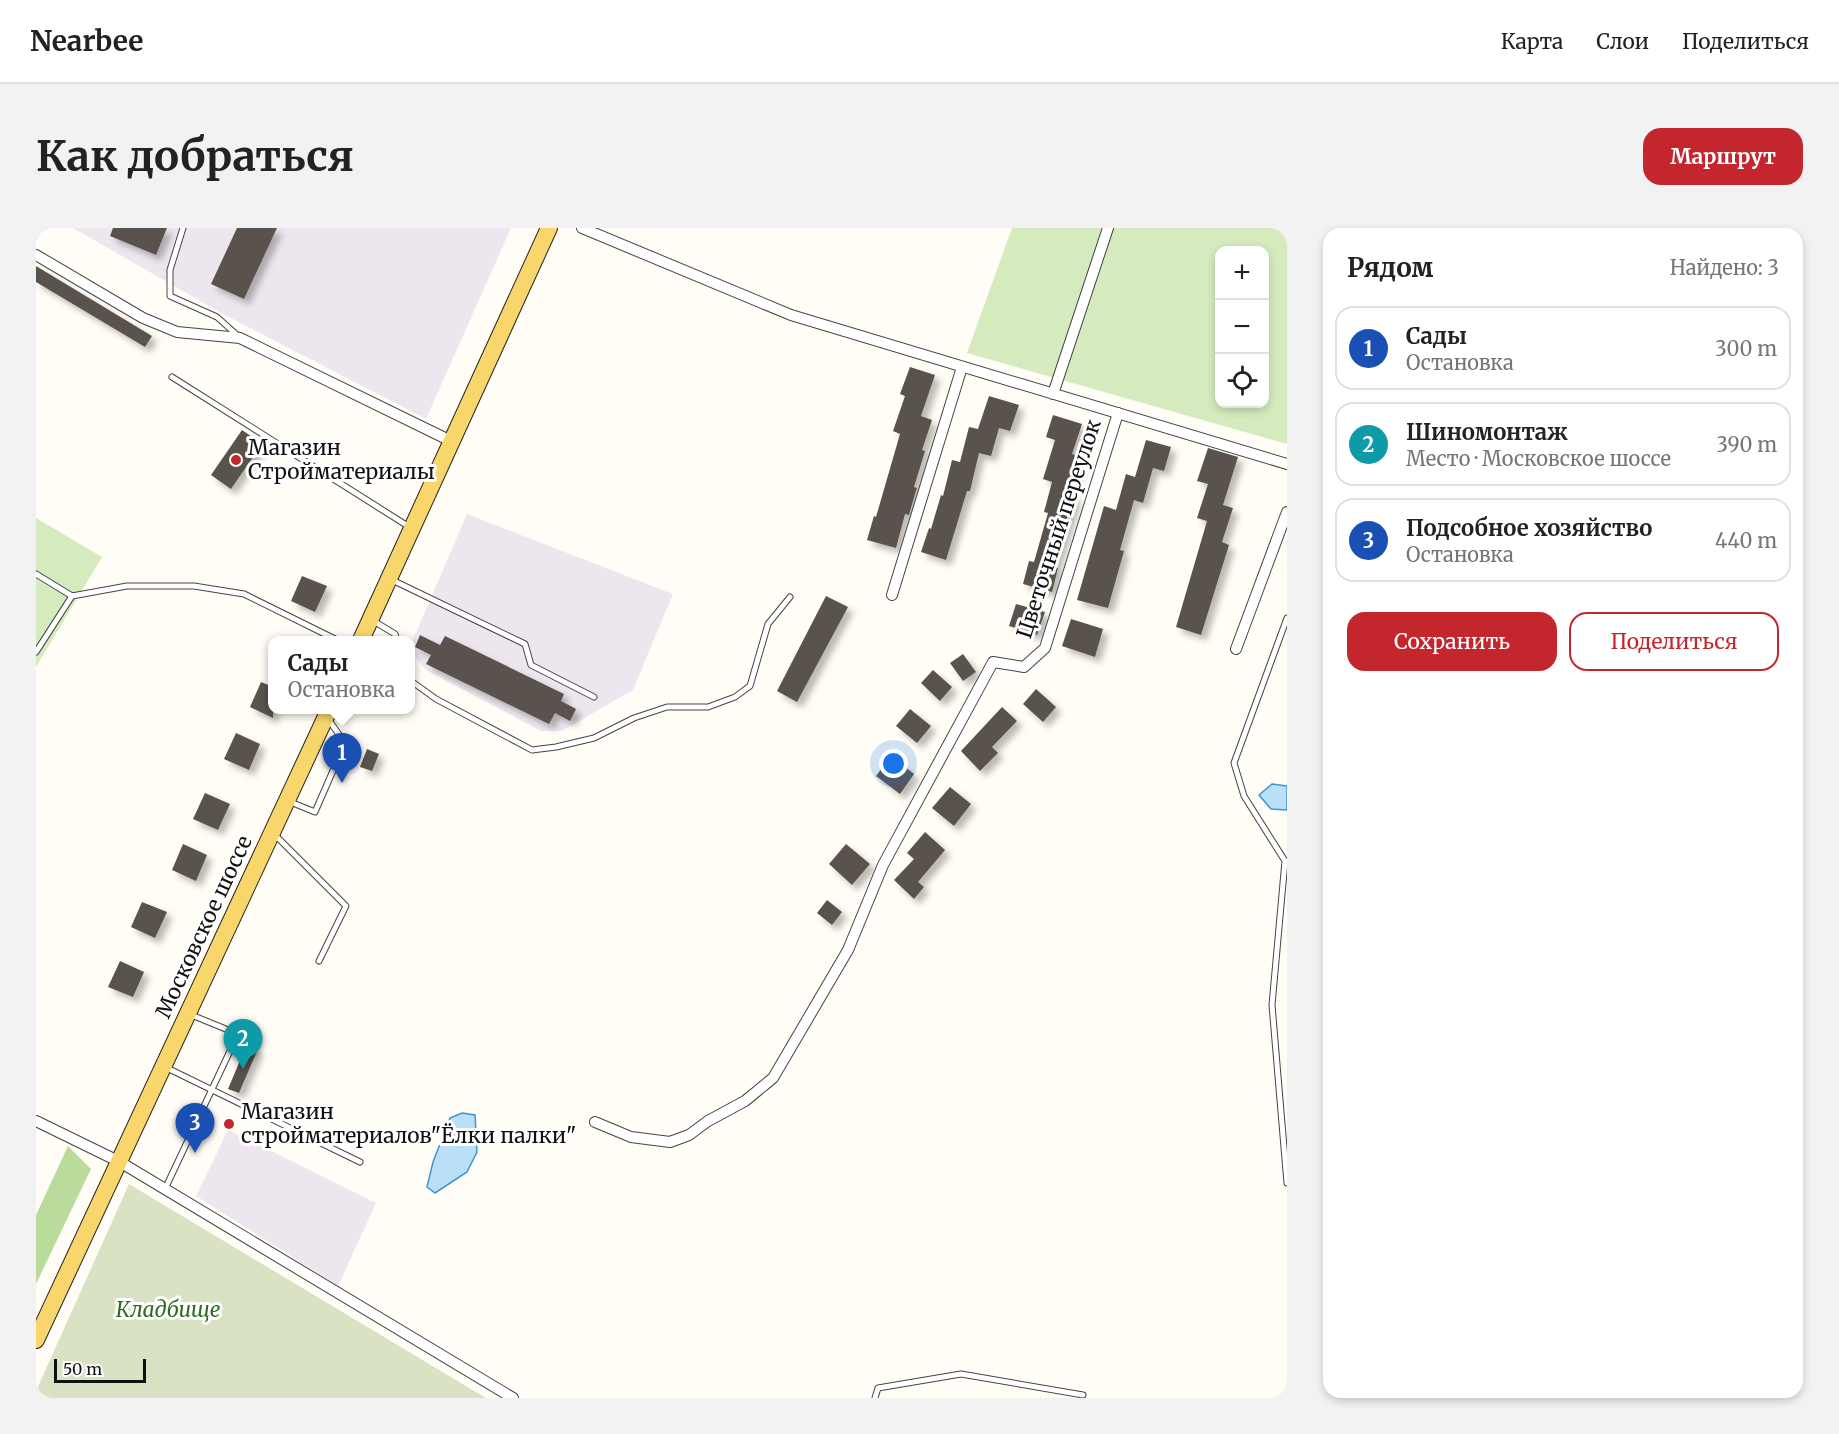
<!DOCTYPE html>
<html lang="ru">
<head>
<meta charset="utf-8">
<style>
	body { margin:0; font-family:Merriweather,serif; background:#f2f2f2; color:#222 }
	.controls { position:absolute; right:18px; top:18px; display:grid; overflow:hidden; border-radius:12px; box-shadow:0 3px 9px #0003 }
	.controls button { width:54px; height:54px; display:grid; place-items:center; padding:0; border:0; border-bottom:2px solid #e0e0e0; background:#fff; color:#222; font:30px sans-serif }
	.scale { position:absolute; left:18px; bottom:15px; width:92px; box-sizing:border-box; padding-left:6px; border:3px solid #111; border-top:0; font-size:16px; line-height:21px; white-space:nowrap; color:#111; -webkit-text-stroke:4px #fff; paint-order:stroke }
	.you { position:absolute; left:858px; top:536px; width:21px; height:21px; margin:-15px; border:4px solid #fff; border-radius:50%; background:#1a73e8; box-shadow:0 0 0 9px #1a73e833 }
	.badge { display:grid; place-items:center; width:39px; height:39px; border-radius:50%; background:#c4262e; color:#fff; font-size:20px; font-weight:700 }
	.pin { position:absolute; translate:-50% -50px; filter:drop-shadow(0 2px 3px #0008) }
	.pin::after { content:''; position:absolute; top:32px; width:21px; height:18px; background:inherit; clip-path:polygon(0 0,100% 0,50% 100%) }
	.popup { position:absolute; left:232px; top:408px; width:147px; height:78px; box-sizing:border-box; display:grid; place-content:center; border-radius:12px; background:#fff; filter:drop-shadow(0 2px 4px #0005); font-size:20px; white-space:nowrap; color:#767676 }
	.popup b { font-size:22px; color:#222 }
	.popup::after { content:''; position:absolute; left:50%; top:100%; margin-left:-12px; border:12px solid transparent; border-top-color:#fff }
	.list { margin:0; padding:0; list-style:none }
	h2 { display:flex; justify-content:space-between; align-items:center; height:78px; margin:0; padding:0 24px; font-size:26px }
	h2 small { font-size:20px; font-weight:400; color:#767676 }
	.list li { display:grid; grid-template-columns:39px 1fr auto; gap:18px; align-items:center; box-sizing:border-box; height:84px; margin:0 12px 12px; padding:0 12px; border:2px solid #e0e0e0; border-radius:18px }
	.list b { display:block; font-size:22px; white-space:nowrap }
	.list p { margin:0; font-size:20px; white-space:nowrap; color:#767676 }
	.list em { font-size:20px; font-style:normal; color:#767676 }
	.actions { display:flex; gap:12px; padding:18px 24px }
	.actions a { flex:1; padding:14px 0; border:2px solid #c4262e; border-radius:18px; text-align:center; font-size:21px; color:#c4262e }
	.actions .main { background:#c4262e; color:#fff }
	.icon { flex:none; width:33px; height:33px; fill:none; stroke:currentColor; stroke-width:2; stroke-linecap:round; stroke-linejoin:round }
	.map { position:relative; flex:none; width:1251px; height:1170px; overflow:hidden; border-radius:18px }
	header { display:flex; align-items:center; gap:36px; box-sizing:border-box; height:84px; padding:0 30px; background:#fff; border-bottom:2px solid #e0e0e0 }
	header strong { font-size:28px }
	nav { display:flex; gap:33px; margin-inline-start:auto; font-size:21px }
	.intro { display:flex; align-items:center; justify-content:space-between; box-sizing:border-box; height:144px; padding:0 36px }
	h1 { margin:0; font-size:42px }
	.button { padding:15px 27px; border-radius:18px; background:#c4262e; color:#fff; font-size:21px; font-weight:700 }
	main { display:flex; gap:36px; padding:0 36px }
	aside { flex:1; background:#fff; border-radius:18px; box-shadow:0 3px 9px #0003 }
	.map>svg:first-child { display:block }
	.industrial { fill:#eee6ef }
	.green { fill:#d5ebbd; fill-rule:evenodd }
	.forest { fill:#b9dc9c }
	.cemetery { fill:#d9e3c4 }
	.water { fill:#b9e0f7; stroke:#3f96cf; stroke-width:1.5 }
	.building { fill:#5a524d; filter:url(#shadow) }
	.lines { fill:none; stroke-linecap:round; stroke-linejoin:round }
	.lane-casing { stroke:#444; stroke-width:7 }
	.street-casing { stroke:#444; stroke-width:12 }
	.primary-casing { stroke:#222; stroke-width:18 }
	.lane { stroke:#fff; stroke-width:5 }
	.street { stroke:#fff; stroke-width:10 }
	.primary { stroke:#f9d66b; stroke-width:16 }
	.poi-dot { fill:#c4262e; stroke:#fff; stroke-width:2 }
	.labels { text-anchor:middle; stroke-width:6; stroke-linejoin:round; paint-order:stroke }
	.poi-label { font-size:21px; fill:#111; stroke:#fff; text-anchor:start }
	.street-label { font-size:21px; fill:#111; stroke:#fff }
	.park-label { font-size:21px; font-style:italic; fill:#2f6b1f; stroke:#fff }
</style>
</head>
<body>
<header>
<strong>Nearbee</strong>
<nav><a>Карта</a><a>Слои</a><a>Поделиться</a></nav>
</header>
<div class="intro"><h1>Как добраться</h1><a class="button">Маршрут</a></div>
<main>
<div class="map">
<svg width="1251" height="1170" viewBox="0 0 1251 1170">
	<defs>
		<filter id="shadow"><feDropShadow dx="5.5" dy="5.5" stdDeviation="3" flood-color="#0004"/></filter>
	</defs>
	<rect width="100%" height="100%" fill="#fffdf5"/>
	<g class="industrial">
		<polygon points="37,0 475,0 390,191 187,86"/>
		<polygon points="431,286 637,366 597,462 526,503 505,503 390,442 376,425 375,416"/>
		<polygon points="192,902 340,975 302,1058 160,968"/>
	</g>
	<g class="green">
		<path d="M976,0h275v216l-320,-91zM1184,22h44v154h-44z"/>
		<polygon points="0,290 66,329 0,439"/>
	</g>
	<polygon class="forest" points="32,918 55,941 0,1056 0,987"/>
	<polygon class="cemetery" points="93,956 450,1170 0,1170 0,1163"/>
	<g class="water">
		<polygon points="1236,556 1251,558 1251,582 1235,581 1223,567"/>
		<polygon points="426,885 439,887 441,924 431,944 399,965 391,959 397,934 414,890"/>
	</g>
	<g class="building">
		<polygon points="77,0 131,0 120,27 74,8"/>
		<polygon points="201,0 241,0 208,71 175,56"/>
		<polygon points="0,38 116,108 109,119 0,54"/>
		<polygon points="874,139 899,147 885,188 896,192 886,222 889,223 878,259 881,260 879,266 873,287 869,286 860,320 831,312 838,288 840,289 864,206 857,203 869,168 864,166"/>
		<polygon points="953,168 983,177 974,203 963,200 955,228 943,225 934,263 931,263 910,332 885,324 893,300 895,301 905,267 907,268 916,232 924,234 933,199 942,201"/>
		<polygon points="1017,187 1046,196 1036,226 1045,229 1034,267 1040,269 1019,339 1022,340 1016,364 987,356 993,333 998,334 1012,285 1008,284 1016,254 1007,251 1019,212 1010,209"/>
		<polygon points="206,202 226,216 195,261 175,247"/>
		<polygon points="1110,212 1135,219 1128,243 1117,240 1107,275 1098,272 1084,322 1088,323 1072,380 1041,372 1068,278 1080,282 1090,246 1099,249"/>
		<polygon points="1172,220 1202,229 1187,277 1197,280 1186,314 1193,317 1165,407 1140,399 1171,293 1161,290 1172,256 1161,253"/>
		<polygon points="266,348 291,358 279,384 255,373"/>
		<polygon points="790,368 812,379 761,474 741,463"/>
		<polygon points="980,376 1009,384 1001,407 973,398"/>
		<polygon points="1035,391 1067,401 1059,429 1026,418"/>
		<polygon points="384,407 404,417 409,408 528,466 525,473 540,481 534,493 519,485 513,496 390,436 395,427 379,419"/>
		<polygon points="927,426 940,444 927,453 914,435"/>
		<polygon points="897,442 916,459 904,473 885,455"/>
		<polygon points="225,454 237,459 237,490 214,479"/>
		<polygon points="1000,461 1020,479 1007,494 987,476"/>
		<polygon points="966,479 981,493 956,519 962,525 944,543 925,523"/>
		<polygon points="874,481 895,498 881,515 860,498"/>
		<polygon points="200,505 224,516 213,542 188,531"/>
		<polygon points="331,521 343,526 336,543 324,539"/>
		<polygon points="855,528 878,546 864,566 840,548"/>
		<polygon points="914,559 935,576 918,598 896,580"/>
		<polygon points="169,565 194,576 182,602 157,591"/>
		<polygon points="889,604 909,622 882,654 888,659 878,671 858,652 878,631 871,625"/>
		<polygon points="147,616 171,627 160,653 136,642"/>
		<polygon points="810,616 834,636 816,657 793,636"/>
		<polygon points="791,672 806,684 796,697 781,685"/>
		<polygon points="106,674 131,684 119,710 95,699"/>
		<polygon points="84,733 108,744 97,769 72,759"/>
		<polygon points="211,816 222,821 203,865 192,861"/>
	</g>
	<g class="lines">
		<g class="lane-casing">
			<g id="lane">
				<polyline points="147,0 134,42 134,68 181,89 201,107"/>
				<polyline points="136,149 375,300"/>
				<polyline points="0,346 36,368 91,358 158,358 208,366 301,412"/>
				<polyline points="354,351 489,416 495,437 558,469"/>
				<polyline points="1251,390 1198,535 1208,568 1249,633 1236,777 1251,955"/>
				<polyline points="336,392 359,406 361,412"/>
				<polyline points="0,424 36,368"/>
				<polyline points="375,453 400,471 496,522 520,519 558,510 598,490 631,479 672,479 699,469 714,458 732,396 754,369"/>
				<polyline points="252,573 279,584 309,515 292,491"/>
				<polyline points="238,606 310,678 283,733"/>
				<polyline points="129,839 324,934"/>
				<polyline points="129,961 202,806 153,786"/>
				<polyline points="839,1170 842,1160 925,1146 1047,1167"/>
			</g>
		</g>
		<g class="street-casing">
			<g id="street">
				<polyline points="546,0 755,87 1251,236"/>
				<polyline points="0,27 107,90 141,104 204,110 415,213"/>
				<polyline points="1017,166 1072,0"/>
				<polyline points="856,367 926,139"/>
				<polyline points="1200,421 1251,284"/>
				<polyline points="0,893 84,934 477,1170"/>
				<polyline points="559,894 595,909 634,914 653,907 672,893 709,873 737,850 812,722 847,637 957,434 988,439 1009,420 1082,185"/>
			</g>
		</g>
		<g class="primary-casing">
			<g id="primary">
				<polyline points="325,412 513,0"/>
				<polyline points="0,1112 293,482"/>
			</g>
		</g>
		<use href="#lane" class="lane"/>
		<use href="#street" class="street"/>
		<use href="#primary" class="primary"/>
	</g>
	<g class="poi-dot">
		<circle cx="200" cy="232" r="6"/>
		<circle cx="193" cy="896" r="6"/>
	</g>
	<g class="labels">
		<g class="poi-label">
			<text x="212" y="227">Магазин<tspan x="212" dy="24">Стройматериалы</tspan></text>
			<text x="205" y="891">Магазин<tspan x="205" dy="24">стройматериалов"Ёлки палки"</tspan></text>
		</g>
		<g class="street-label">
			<text transform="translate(1023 301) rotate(-72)" y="7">Цветочный переулок</text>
			<text transform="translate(168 699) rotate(-65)" y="7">Московское шоссе</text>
		</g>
		<g class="park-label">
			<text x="132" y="1089">Кладбище</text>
		</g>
	</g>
</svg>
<div class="controls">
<button>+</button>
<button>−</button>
<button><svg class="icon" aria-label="locate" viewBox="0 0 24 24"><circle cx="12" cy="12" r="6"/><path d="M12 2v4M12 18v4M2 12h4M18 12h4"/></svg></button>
</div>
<div class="scale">50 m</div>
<div class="you"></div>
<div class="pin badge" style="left:306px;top:555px;background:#1a4fb4">1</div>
<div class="popup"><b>Сады</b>Остановка</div>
<div class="pin badge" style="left:207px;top:841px;background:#0f9aa8">2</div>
<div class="pin badge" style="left:159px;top:925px;background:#1a4fb4">3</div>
</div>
<aside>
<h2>Рядом<small>Найдено: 3</small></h2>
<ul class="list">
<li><span class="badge" style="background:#1a4fb4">1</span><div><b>Сады</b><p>Остановка</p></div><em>300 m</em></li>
<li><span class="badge" style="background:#0f9aa8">2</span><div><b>Шиномонтаж</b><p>Место · Московское шоссе</p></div><em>390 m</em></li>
<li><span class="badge" style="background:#1a4fb4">3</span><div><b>Подсобное хозяйство</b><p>Остановка</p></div><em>440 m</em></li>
</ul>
<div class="actions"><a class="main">Сохранить</a><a>Поделиться</a></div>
</aside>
</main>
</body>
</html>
